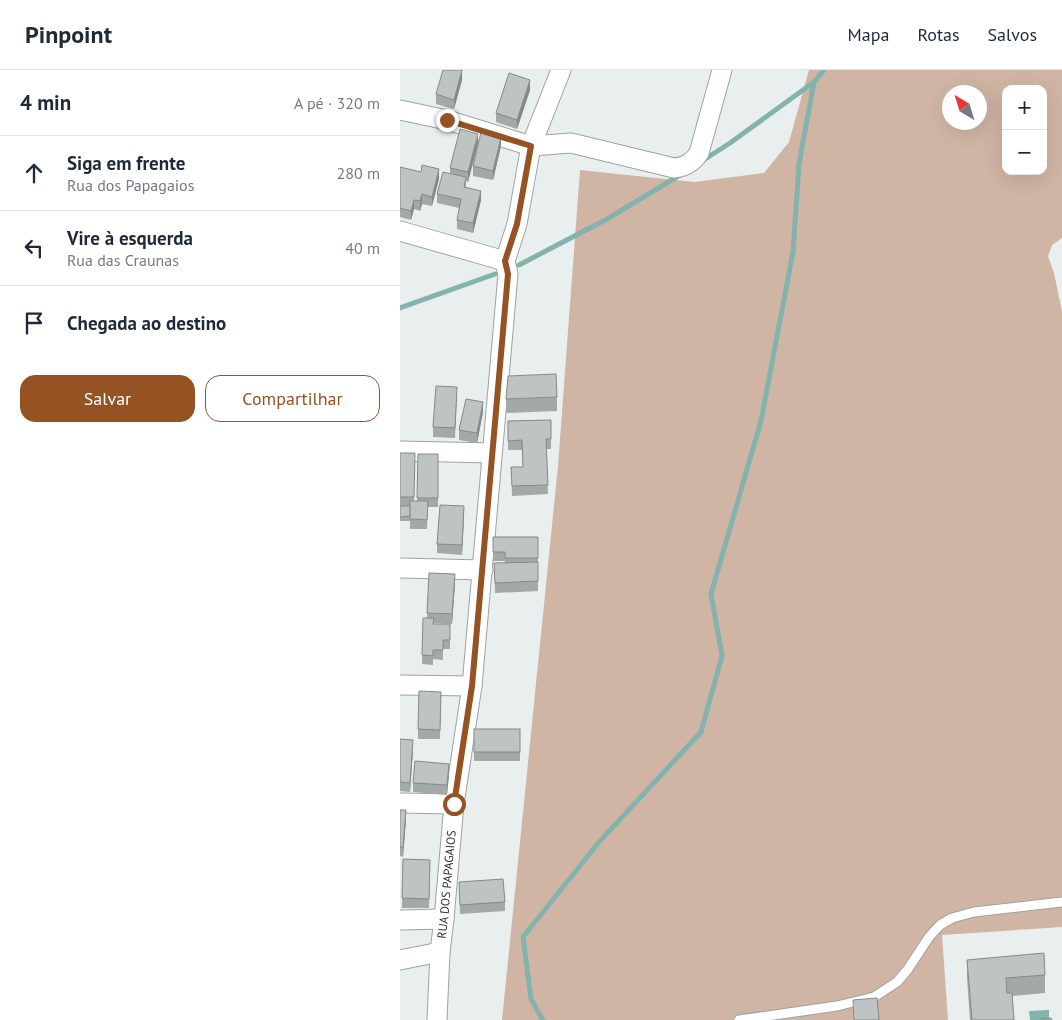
<!DOCTYPE html>
<html lang="pt">
<head>
<meta charset="utf-8">
<style>
	body { margin:0; font-family:"PT Sans",sans-serif; background:#f6f6f7; color:#1f2937 }
	.controls { position:absolute; right:15px; top:15px; display:grid; overflow:hidden; border-radius:10px; box-shadow:0 5px 20px #0002 }
	.controls button { width:45px; height:45px; display:grid; place-items:center; padding:0; border:0; border-bottom:1px solid #e0e1e3; background:#fff; color:#1f2937; font:25px sans-serif }
	.compass { position:absolute; left:542px; top:15px; width:45px; height:45px; border-radius:50%; background:#fff; box-shadow:0 5px 20px #0002; rotate:322deg }
	.stop { position:absolute; width:15px; height:15px; margin:-11px; border:4px solid #955223; border-radius:50%; background:#fff }
	.stop.end { background:#955223; border-color:#fff; box-shadow:0 1px 5px #0008 }
	.list { margin:0; padding:0; list-style:none }
	h2 { display:flex; justify-content:space-between; align-items:center; height:65px; margin:0; padding:0 20px; font-size:21px }
	h2 small { font-size:16px; font-weight:400; color:#747a83 }
	.list li { display:grid; grid-template-columns:32px 1fr auto; gap:15px; align-items:center; box-sizing:border-box; height:75px; padding:0 20px; border-top:1px solid #e0e1e3 }
	.list b { display:block; font-size:19px; white-space:nowrap }
	.list p { margin:0; font-size:16px; white-space:nowrap; color:#747a83 }
	.list em { font-size:16px; font-style:normal; color:#747a83 }
	.actions { display:flex; gap:10px; padding:15px 20px }
	.actions a { flex:1; padding:11px 0; border:1px solid #955223; border-radius:15px; text-align:center; font-size:18px; color:#955223 }
	.actions .main { background:#955223; color:#fff }
	.icon { flex:none; width:28px; height:28px; fill:none; stroke:currentColor; stroke-width:2; stroke-linecap:round; stroke-linejoin:round }
	.map { position:relative; flex:none; width:662px; height:950px; overflow:hidden }
	header { display:flex; align-items:center; gap:30px; box-sizing:border-box; height:70px; padding:0 25px; background:#fff; border-bottom:1px solid #e0e1e3 }
	header strong { font-size:24px }
	nav { display:flex; gap:28px; margin-inline-start:auto; font-size:18px }
	main { display:flex }
	aside { flex:1; background:#fff }
	.map>svg:first-child { display:block }
	.green { fill:#d0b5a4; fill-rule:evenodd }
	.water { fill:#84b3ae }
	.lines { fill:none; stroke-linecap:round; stroke-linejoin:round }
	.stream { stroke:#84b3ae; stroke-width:5 }
	.lane-casing { stroke:#9da3a2; stroke-width:11 }
	.street-casing { stroke:#9da3a2; stroke-width:21 }
	.lane { stroke:#fff; stroke-width:9 }
	.street { stroke:#fff; stroke-width:19 }
	.wall { fill:#a3a9a8 }
	.shaded-wall { fill:#858988 }
	.building { fill:#bec4c3; stroke:#858988 }
	.route { stroke:#955223; stroke-width:6 }
	.labels { text-anchor:middle; stroke-width:5; stroke-linejoin:round; paint-order:stroke }
	.street-label { font-size:12px; fill:#2e3130; stroke:#fff }
</style>
</head>
<body>
<header>
<strong>Pinpoint</strong>
<nav><a>Mapa</a><a>Rotas</a><a>Salvos</a></nav>
</header>
<main>
<aside>
<h2>4 min<small>A pé · 320 m</small></h2>
<ul class="list">
<li><svg class="icon" aria-label="ahead" viewBox="0 0 24 24"><path d="M12 20V5M6 11l6-6 6 6"/></svg><div><b>Siga em frente</b><p>Rua dos Papagaios</p></div><em>280 m</em></li>
<li><svg class="icon" aria-label="left" viewBox="0 0 24 24"><path d="M17 20v-9H6M10 6l-5 5 5 5"/></svg><div><b>Vire à esquerda</b><p>Rua das Craunas</p></div><em>40 m</em></li>
<li><svg class="icon" aria-label="arrive" viewBox="0 0 24 24"><path d="M6 21V4h12l-3 4 3 4H6"/></svg><div><b>Chegada ao destino</b></div></li>
</ul>
<div class="actions"><a class="main">Salvar</a><a>Compartilhar</a></div>
</aside>
<div class="map">
<svg width="662" height="950" viewBox="0 0 662 950">
	<rect width="100%" height="100%" fill="#e9efee"/>
	<path class="green" d="M409,0h253v168l-10,7 -4,11 6,17 8,38v616l-120,8 6,85h-70l-25,-10 1,10h-352l56,-554 22,-296 114,12 70,-9 25,-31zM606,19h37v82h-37zM550,22h30v30h-30z"/>
	<polygon class="water" points="649,940 649,950 630,950 629,941"/>
	<g class="lines">
		<g class="stream">
			<polyline points="302,91 330,73 414,12 424,0"/>
			<polyline points="119,195 207,149 280,105"/>
			<polyline points="0,238 95,204"/>
			<polyline points="143,950 131,929 123,867 199,772 301,662 322,586 311,524 361,351 393,182 399,94 414,12"/>
		</g>
		<g class="lane-casing">
			<polyline id="lane" points="339,950 437,936 474,927 497,912 508,899 529,867 540,855 552,848 574,842 662,832"/>
		</g>
		<g class="street-casing">
			<g id="street">
				<path d="M0,40l47,10 84,26 40,-3 103,25c12,-1 19,-6 25,-15l23,-83"/>
				<polyline points="0,161 105,191"/>
				<polyline points="0,381 92,383"/>
				<polyline points="0,498 83,500"/>
				<polyline points="0,615 72,616"/>
				<polyline points="0,733 54,734"/>
				<polyline points="0,850 44,849"/>
				<polyline points="0,890 40,882"/>
				<path id="s1" d="M37,950l3,-68 4,-33 10,-115 18,-118 36,-412 -3,-13 12,-37 14,-78 30,-76"/>
			</g>
		</g>
		<use href="#lane" class="lane"/>
		<use href="#street" class="street"/>
	</g>
	<g class="wall">
		<polygon points="62,10 54,39 36,34 36,24"/>
		<polygon points="130,20 117,59 96,52 96,43"/>
		<polygon points="78,73 68,112 66,111 66,118 81,130 73,163 57,159 57,150 59,138 37,133 37,124 50,103 50,98"/>
		<polygon points="101,76 93,110 73,106 73,96"/>
		<polygon points="0,97 39,109 32,136 22,134 20,141 14,139 11,150 0,147"/>
		<polygon points="57,326 55,368 33,367 33,357"/>
		<polygon points="157,327 157,341 106,343 106,329"/>
		<polygon points="83,342 77,373 59,370 59,360"/>
		<polygon points="151,350 151,379 146,379 148,424 112,426 111,397 123,397 122,380 108,380 108,351"/>
		<polygon points="0,383 15,383 14,431 17,431 18,384 38,384 38,437 28,437 27,459 10,459 10,451 0,451"/>
		<polygon points="64,445 62,485 37,483 37,474"/>
		<polygon points="93,467 138,467 138,521 95,523 94,493 105,493 105,491 93,491"/>
		<polygon points="29,503 55,513 52,554 34,553 34,554 50,554 50,579 43,579 43,590 33,589 33,595 22,594 23,548 27,548"/>
		<polygon points="41,622 40,669 18,669 18,659"/>
		<rect x="74" y="659" width="46" height="32"/>
		<polygon points="0,669 13,679 10,722 0,721"/>
		<polygon points="49,704 47,725 13,722 13,713"/>
		<polygon points="0,740 6,749 3,787 0,786"/>
		<polygon points="3,789 30,790 29,838 2,838"/>
		<polygon points="59,812 105,832 105,841 60,844"/>
		<polygon points="567,890 645,905 645,923 612,926 614,950 570,950 567,908"/>
	</g>
	<g class="shaded-wall">
		<polygon points="62,0 62,10 54,39 54,30"/>
		<polygon points="130,10 130,20 117,59 117,50"/>
		<polygon points="78,64 78,73 68,112 68,102"/>
		<polygon points="101,67 101,76 93,110 93,101"/>
		<polygon points="39,99 39,109 32,136 32,127"/>
		<polygon points="81,121 81,130 73,163 73,153"/>
		<polygon points="22,124 22,134 20,141 20,131"/>
		<polygon points="14,130 14,139 11,150 11,141"/>
		<polygon points="83,332 83,342 77,373 77,363"/>
		<polygon points="64,436 64,445 62,485 62,475"/>
		<polygon points="55,504 55,513 52,554 52,544"/>
		<polygon points="13,670 13,679 10,722 10,713"/>
		<polygon points="49,694 49,704 47,725 47,715"/>
		<polygon points="6,740 6,749 3,787 3,777"/>
	</g>
	<g class="building">
		<polygon points="43,0 62,0 54,30 36,24"/>
		<polygon points="109,3 130,10 117,50 96,43"/>
		<polygon points="60,59 78,64 68,102 50,98"/>
		<polygon points="81,62 101,67 93,101 73,96"/>
		<polygon points="22,95 39,99 32,127 22,124 20,131 14,130 11,141 0,138 0,97 21,102"/>
		<polygon points="43,102 66,107 64,117 81,121 73,153 57,150 61,129 37,124"/>
		<polygon points="156,304 157,327 106,329 108,306"/>
		<polygon points="36,316 57,317 55,358 33,357"/>
		<polygon points="66,329 83,332 77,363 59,360"/>
		<polygon points="151,350 151,369 146,369 148,415 112,416 111,397 123,397 122,370 108,371 108,351"/>
		<polygon points="0,383 15,383 14,427 0,427"/>
		<polygon points="18,384 38,384 38,428 17,428"/>
		<polygon points="10,431 28,431 27,450 10,449"/>
		<polygon points="40,435 64,436 62,475 37,474"/>
		<polygon points="0,436 10,436 10,446 0,447"/>
		<polygon points="93,467 138,467 138,488 105,488 105,482 93,482"/>
		<polygon points="138,492 138,511 95,513 94,493"/>
		<polygon points="29,503 55,504 52,544 27,543"/>
		<polygon points="23,548 34,548 33,554 50,554 50,570 43,570 43,580 33,580 33,586 22,585"/>
		<polygon points="19,621 41,622 40,660 18,659"/>
		<rect x="74" y="659" width="46" height="23"/>
		<polygon points="0,669 13,670 10,713 0,712"/>
		<polygon points="15,691 49,694 47,715 13,713"/>
		<polygon points="0,740 6,740 3,777 0,777"/>
		<polygon points="3,789 30,790 29,829 2,828"/>
		<polygon points="103,809 105,832 60,835 59,812"/>
		<polygon points="644,883 645,905 606,908 607,923 612,923 614,950 572,950 567,890"/>
		<polygon points="477,928 479,950 454,950 453,930"/>
		<polygon points="651,948 652,950 641,950 641,949"/>
	</g>
	<g class="lines">
		<polyline class="route" points="47,50 131,76 117,154 105,191 108,204 72,616 54,734"/>
	</g>
	<g class="labels">
		<g class="street-label">
			<text dy="4" stroke="none"><textPath href="#s1" startOffset="136">RUA DOS PAPAGAIOS</textPath></text>
		</g>
	</g>
</svg>
<div class="controls">
<button>+</button>
<button>−</button>
</div>
<svg class="compass" viewBox="-18 -18 36 36"><path d="M0-13l5 13h-10z" fill="#e53935"/><path d="M0 13l5-13h-10z" fill="#747a83"/></svg>
<div class="stop" style="left:54px;top:734px"></div>
<div class="stop end" style="left:47px;top:50px"></div>
</div>
</main>
</body>
</html>
